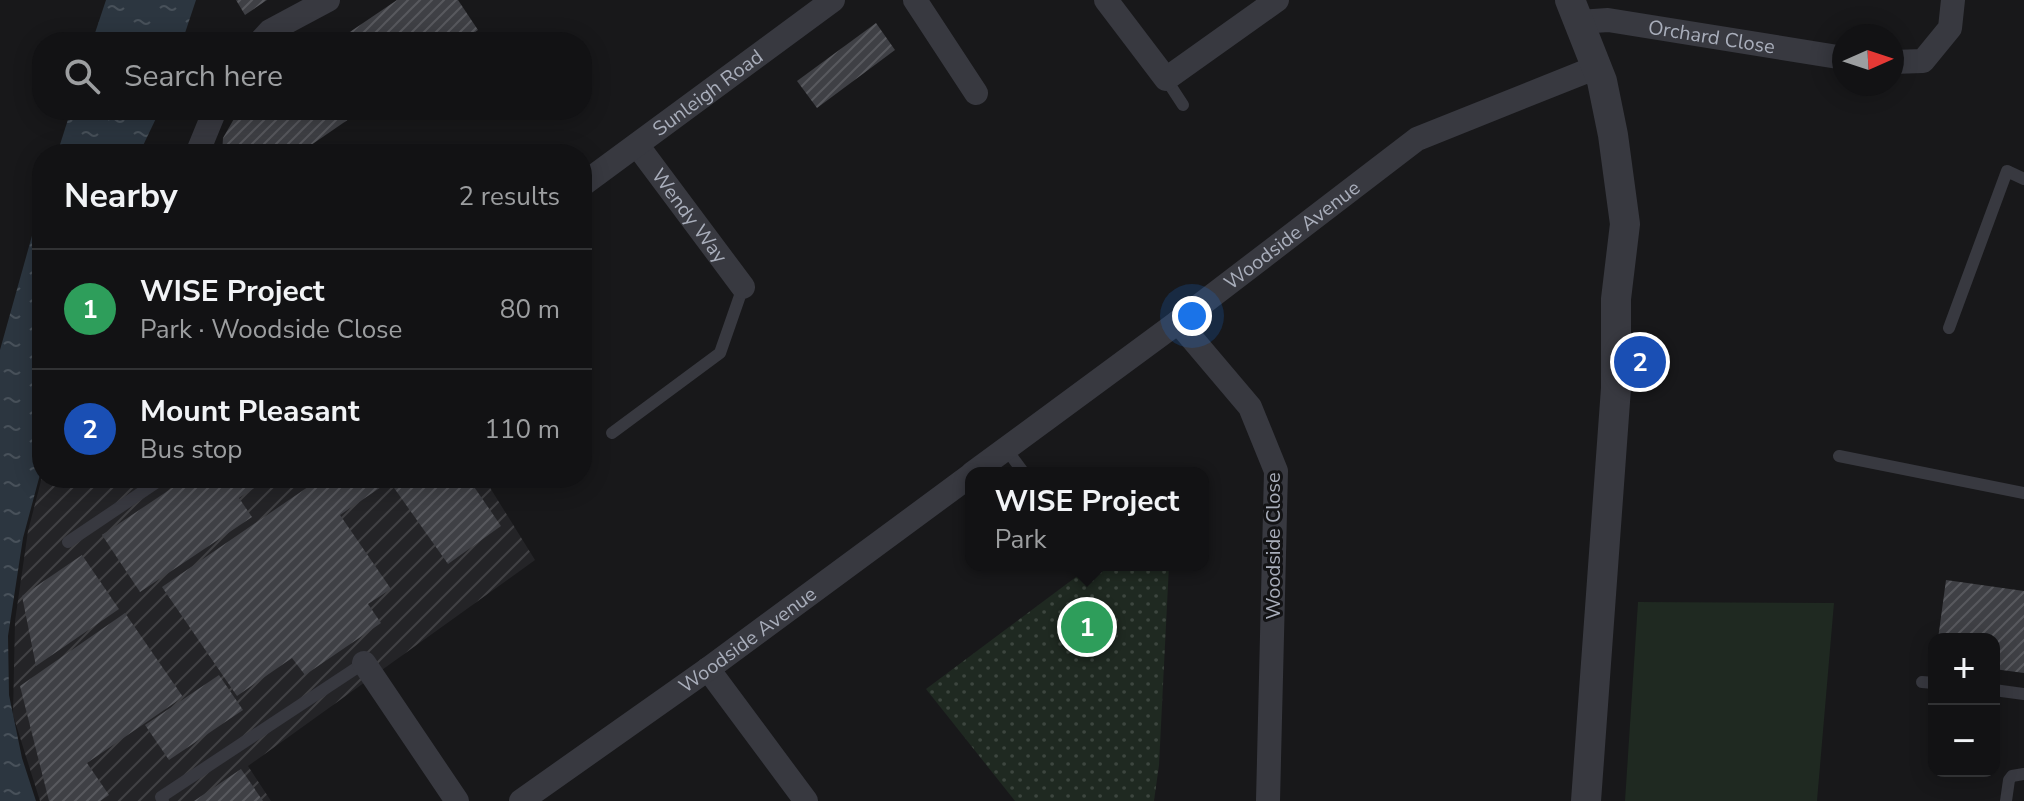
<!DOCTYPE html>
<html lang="en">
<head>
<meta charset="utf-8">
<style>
	body { margin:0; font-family:"Nunito Sans",sans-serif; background:#1b1b1d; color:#f1f3f6 }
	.controls { position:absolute; right:24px; bottom:24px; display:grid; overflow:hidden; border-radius:16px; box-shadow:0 4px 20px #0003 }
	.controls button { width:72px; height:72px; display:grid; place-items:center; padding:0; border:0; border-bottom:2px solid #313234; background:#121214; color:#f1f3f6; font:40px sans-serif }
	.compass { position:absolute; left:1832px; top:24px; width:72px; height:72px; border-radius:50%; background:#121214; box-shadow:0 4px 20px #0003; rotate:87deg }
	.you { position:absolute; left:1192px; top:316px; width:28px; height:28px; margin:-20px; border:6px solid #fff; border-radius:50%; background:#1a73e8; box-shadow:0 0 0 12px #1a73e833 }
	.badge { display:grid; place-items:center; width:52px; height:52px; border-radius:50%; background:#ffbf2b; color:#fff; font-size:26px; font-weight:700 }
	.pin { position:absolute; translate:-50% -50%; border:4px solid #fff; box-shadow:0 2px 8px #0006 }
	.popup { position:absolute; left:965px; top:467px; width:244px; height:104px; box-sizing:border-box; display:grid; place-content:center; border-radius:16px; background:#121214; filter:drop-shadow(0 2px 6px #0005); font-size:26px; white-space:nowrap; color:#9c9ea0 }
	.popup b { font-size:30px; color:#f1f3f6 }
	.popup::after { content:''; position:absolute; left:50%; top:100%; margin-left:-16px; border:16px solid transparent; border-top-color:#121214 }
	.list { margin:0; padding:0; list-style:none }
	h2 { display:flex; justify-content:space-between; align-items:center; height:104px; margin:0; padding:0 32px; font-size:34px }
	h2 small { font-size:26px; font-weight:400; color:#9c9ea0 }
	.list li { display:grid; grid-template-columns:52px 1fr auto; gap:24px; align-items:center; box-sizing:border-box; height:120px; padding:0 32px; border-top:2px solid #313234 }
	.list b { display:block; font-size:30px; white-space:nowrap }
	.list p { margin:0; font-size:26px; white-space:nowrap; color:#9c9ea0 }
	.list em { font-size:26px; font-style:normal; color:#9c9ea0 }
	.icon { flex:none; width:44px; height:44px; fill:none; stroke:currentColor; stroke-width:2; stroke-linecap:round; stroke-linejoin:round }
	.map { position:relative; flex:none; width:2024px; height:801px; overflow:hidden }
	.search { position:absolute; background:#121214; box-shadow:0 4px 20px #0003; left:32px; top:32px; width:560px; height:88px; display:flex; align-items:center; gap:20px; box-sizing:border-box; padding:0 28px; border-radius:32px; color:#9c9ea0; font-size:30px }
	.panel { position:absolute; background:#121214; box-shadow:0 4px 20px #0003; left:32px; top:144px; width:560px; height:344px; border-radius:32px }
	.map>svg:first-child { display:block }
	.industrial { fill:url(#industrial-furrows) }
	.green { fill:#1f2921 }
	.park { fill:url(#park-dots) }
	.water { fill:url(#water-ripples) }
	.building { fill:url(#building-hatch) }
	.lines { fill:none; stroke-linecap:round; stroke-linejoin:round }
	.service { stroke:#383940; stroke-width:12 }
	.minor { stroke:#383940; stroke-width:24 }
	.tertiary { stroke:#383940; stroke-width:30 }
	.labels { text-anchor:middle; stroke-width:6; stroke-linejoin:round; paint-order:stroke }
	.street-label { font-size:20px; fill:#a9aebb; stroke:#131315 }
</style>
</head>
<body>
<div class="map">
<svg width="2024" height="801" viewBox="0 0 2024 801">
	<defs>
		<pattern id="industrial-furrows" width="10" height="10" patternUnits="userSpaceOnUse" patternTransform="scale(2)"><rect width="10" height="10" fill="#242427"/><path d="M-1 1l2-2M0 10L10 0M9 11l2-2" fill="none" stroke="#414144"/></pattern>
		<pattern id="park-dots" width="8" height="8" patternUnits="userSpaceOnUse" patternTransform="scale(2)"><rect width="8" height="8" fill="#1f2921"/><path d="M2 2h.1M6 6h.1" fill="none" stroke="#3d463f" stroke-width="1.8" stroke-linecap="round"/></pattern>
		<pattern id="water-ripples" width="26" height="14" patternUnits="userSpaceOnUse" patternTransform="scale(2)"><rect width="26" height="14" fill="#2c3640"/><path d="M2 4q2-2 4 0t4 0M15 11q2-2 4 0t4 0" fill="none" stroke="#48515a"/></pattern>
		<pattern id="building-hatch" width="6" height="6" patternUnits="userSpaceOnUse" patternTransform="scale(2)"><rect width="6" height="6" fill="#3f4045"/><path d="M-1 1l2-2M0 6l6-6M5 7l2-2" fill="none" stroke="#58595e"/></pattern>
	</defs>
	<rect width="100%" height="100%" fill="#18181a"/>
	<polygon class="industrial" points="42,477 484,478 535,560 248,766 271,801 40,801 13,715 15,621 28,531"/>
	<polygon class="green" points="1638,602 1834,603 1817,801 1625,801"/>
	<polygon class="park" points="1092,565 1169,565 1159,765 1154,801 1015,801 926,689"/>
	<g class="water">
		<polygon points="106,0 196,0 182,42 92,42"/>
		<polygon points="71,110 160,110 139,154 57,154"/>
		<polygon points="42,200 42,467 23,538 8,636 9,695 22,758 36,801 0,801 0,350"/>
	</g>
	<g class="building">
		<polygon points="236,0 267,0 245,15"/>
		<polygon points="397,0 458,0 478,30 461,42 335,42"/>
		<polygon points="876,23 895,50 817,108 797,81"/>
		<polygon points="239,110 362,110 298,154 222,154 223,138"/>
		<polygon points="187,478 269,478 239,498 252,517 140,592 102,535"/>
		<polygon points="321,478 384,478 387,483 340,515 391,589 368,604 381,623 305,675 292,658 237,696 162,587"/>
		<polygon points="387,478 468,478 501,526 448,564"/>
		<polygon points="82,555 119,609 36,666 22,596"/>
		<polygon points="1946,580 2024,591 2024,673 1994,669 1994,639 1938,639"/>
		<polygon points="125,613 183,697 87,763 109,795 100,801 49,801 20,686"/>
		<polygon points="219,675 243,710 169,760 145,725"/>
		<polygon points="241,769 263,801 194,801"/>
	</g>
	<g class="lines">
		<g class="service">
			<polyline points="1166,79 1183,105"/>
			<polyline points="1949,328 2007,171 2024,179"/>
			<polyline points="612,433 720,353 743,287"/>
			<polyline points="1006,449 1024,473"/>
			<polyline points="1839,456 2024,493"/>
			<polyline points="68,542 163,478"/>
			<polyline points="1091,565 1092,566"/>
			<polyline points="1922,682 1934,683"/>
			<polyline points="1994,690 2024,694"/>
			<polyline points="163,801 161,797 364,663"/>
			<polyline points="2006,801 2009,780 2012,776 2024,774"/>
		</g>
		<g class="minor">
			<polyline points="915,0 976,93"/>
			<polyline points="1106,0 1166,79 1277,0"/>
			<path id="s1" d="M1579,22l29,-2 236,38"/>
			<polyline points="260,42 270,31 328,0"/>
			<polyline points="1892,62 1923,61 1950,28 1953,0"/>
			<path id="s2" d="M637,145l106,142"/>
			<polyline points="197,154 215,110"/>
			<path id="s3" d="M582,185l251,-185"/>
			<polyline points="1178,322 1250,407 1276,471 1268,801"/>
			<path id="s4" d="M973,473l205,-151 239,-183 180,-72"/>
			<polyline points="364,663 457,801"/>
			<polyline points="708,669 806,801"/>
			<path id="s5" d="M521,801l187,-132 263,-194"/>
		</g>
		<polyline class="tertiary" points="1570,0 1602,81 1613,135 1625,224 1616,299 1616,388 1586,801"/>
	</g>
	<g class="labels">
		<g class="street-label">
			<text dy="7" stroke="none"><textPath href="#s1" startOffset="134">Orchard Close</textPath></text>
			<text dy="7" stroke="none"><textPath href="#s3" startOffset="156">Sunleigh Road</textPath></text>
			<text dy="7" stroke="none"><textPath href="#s2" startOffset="88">Wendy Way</textPath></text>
			<text dy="7" stroke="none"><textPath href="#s4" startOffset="398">Woodside Avenue</textPath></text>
			<text transform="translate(1273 546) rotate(-90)" y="7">Woodside Close</text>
			<text dy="7" stroke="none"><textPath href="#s5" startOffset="278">Woodside Avenue</textPath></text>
		</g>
	</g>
</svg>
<div class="controls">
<button>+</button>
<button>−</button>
</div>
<svg class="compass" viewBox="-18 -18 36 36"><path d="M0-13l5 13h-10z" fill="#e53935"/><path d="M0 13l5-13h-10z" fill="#9c9ea0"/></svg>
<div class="you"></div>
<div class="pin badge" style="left:1087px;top:627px;background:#2e9e5b">1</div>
<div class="popup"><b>WISE Project</b>Park</div>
<div class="pin badge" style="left:1640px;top:362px;background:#1a4fb4">2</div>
<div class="search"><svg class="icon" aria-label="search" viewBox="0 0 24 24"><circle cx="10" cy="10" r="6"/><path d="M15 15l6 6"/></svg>Search here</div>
<section class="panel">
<h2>Nearby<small>2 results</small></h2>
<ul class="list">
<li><span class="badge" style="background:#2e9e5b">1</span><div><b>WISE Project</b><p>Park · Woodside Close</p></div><em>80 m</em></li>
<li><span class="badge" style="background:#1a4fb4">2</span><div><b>Mount Pleasant</b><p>Bus stop</p></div><em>110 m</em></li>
</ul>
</section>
</div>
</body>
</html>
